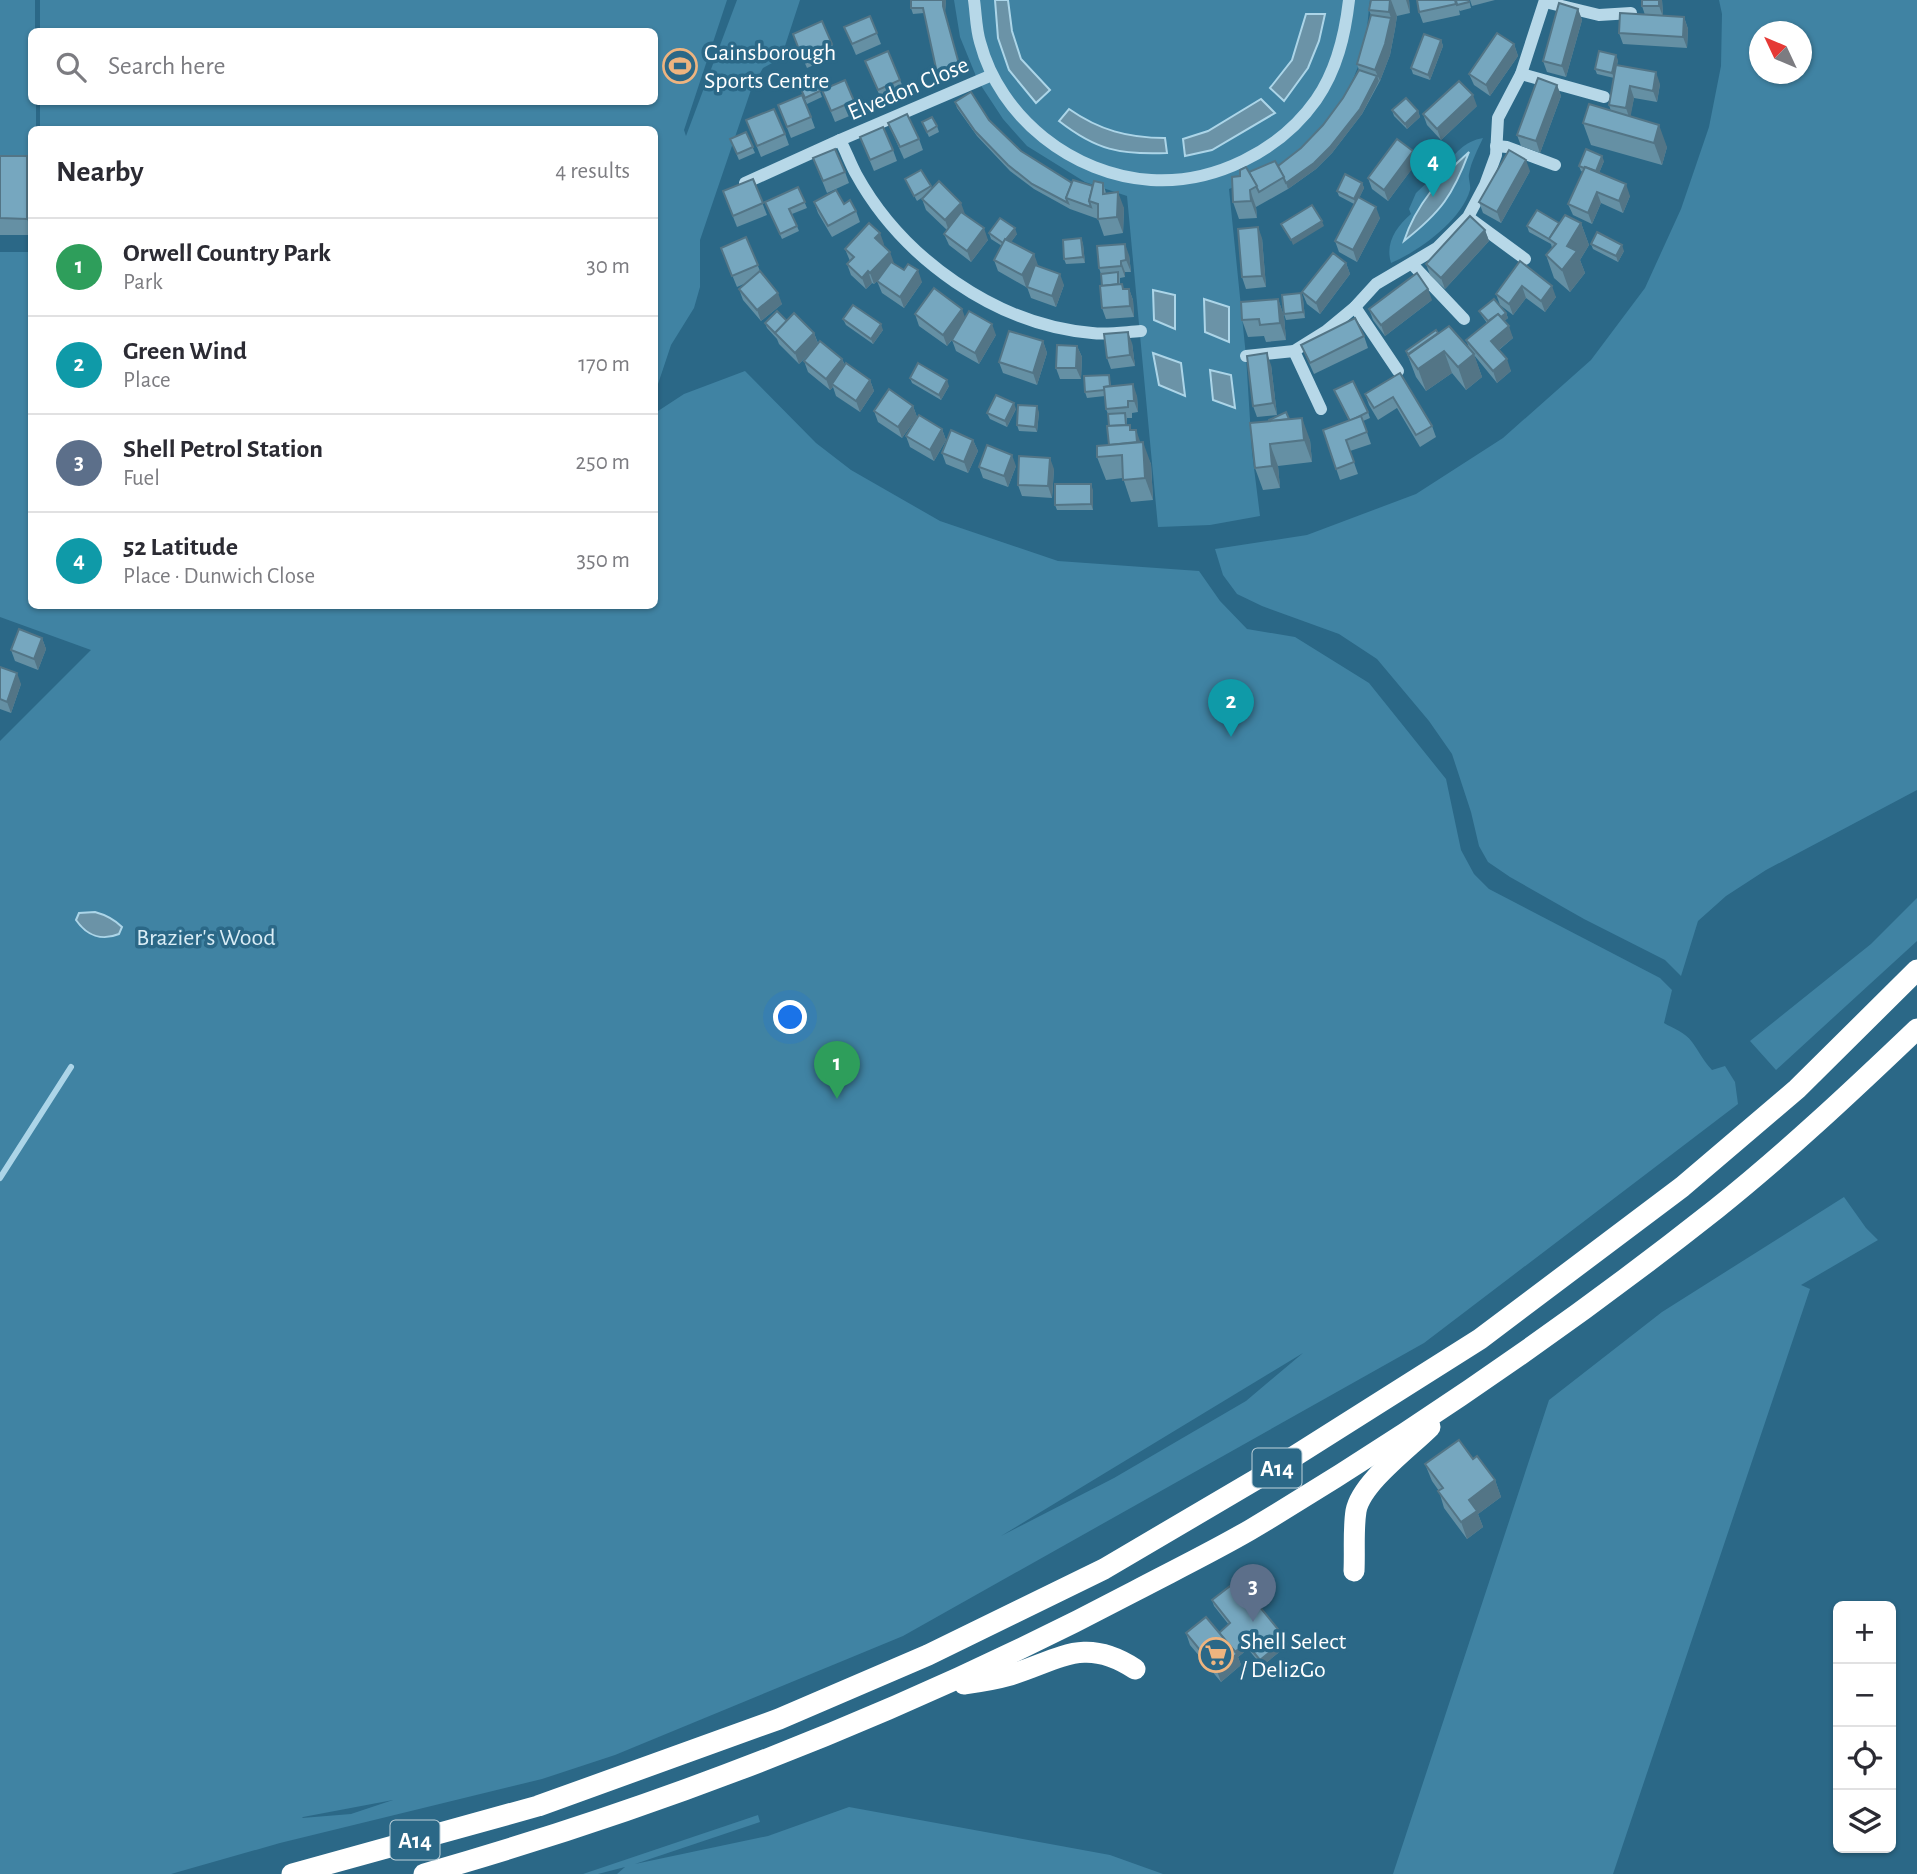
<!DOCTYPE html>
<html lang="en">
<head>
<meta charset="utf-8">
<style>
	body { margin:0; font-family:"Alegreya Sans",sans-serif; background:#f7f7f7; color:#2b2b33 }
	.controls { position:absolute; right:21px; bottom:21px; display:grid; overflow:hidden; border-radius:10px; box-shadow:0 2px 5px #0004 }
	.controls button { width:63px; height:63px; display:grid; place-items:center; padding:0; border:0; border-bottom:2px solid #e1e1e2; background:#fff; color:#2b2b33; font:35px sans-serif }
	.compass { position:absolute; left:1749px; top:21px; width:63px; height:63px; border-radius:50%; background:#fff; box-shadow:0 2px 5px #0004; rotate:314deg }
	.you { position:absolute; left:791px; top:1018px; width:24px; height:24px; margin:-18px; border:5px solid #fff; border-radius:50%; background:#1a73e8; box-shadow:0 0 0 10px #1a73e833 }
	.badge { display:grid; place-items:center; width:46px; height:46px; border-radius:50%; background:#2563eb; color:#fff; font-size:23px; font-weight:700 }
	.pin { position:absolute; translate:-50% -58px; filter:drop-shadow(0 2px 4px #0008) }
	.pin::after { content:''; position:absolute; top:37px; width:24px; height:21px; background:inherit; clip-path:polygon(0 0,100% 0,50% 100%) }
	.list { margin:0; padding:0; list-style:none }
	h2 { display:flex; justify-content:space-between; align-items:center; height:91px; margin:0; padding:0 28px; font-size:30px }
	h2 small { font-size:23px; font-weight:400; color:#7c7c81 }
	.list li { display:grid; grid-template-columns:46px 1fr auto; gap:21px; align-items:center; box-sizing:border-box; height:98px; padding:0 28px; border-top:2px solid #e1e1e2 }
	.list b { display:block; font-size:26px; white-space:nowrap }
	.list p { margin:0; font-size:23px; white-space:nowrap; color:#7c7c81 }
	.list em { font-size:23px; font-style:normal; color:#7c7c81 }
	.icon { flex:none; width:38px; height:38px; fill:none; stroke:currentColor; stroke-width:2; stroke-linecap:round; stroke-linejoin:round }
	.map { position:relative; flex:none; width:1917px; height:1874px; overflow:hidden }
	.search { position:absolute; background:#fff; box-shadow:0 2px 5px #0004; left:28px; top:28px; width:630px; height:77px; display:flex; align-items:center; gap:18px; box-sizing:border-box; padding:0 24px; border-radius:10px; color:#7c7c81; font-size:26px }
	.panel { position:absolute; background:#fff; box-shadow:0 2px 5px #0004; left:28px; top:126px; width:630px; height:483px; border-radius:10px }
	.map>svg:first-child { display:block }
	.green { fill:#4083a3; fill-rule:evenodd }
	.water { fill:#6b93a7; stroke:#acd5e8; stroke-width:2 }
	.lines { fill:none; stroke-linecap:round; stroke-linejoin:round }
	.stream { stroke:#acd5e8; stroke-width:6 }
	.minor { stroke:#b7d8e8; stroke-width:12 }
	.highway { stroke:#fff; stroke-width:21 }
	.wall { fill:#6590a4 }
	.shaded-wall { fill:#537586 }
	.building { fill:#76a7bf; stroke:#537586; stroke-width:2 }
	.labels { text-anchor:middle; stroke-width:7; stroke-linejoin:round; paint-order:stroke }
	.shield { fill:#2b6887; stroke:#bfd2db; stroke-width:2 }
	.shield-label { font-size:23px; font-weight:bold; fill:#fff }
	.poi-label { font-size:24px; fill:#fff; stroke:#2b6887; text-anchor:start }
	.street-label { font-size:24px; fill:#fff; stroke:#2b6887 }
	.park-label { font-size:24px; fill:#daedf6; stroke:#2b6887 }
</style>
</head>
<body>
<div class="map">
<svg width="1917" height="1874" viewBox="0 0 1917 1874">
	<rect width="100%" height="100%" fill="#2b6887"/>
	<g class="green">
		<polygon points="0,0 35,0 35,31 32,32 32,102 36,102 36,129 32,130 31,175 0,174"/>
		<polygon points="40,0 727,0 684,130 686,136 737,0 800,0 784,49 774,62 763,68 752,87 700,240 700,287 694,308 671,345 655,393 654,130 40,130 40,102 654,102 654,32 40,31"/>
		<path d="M954,0h416c-2,16 -3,33 -6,48 -18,68 -70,119 -135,141l17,167 6,96 8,64 -50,9 -52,2 -31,-331 -42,-14 -58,-36 -24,-27 -25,-38 -18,-44z"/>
		<path d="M1719,0h198v790l-151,80 -40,26 -28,25 -17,55 -16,-16 -81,-41 -74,-42 -22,-15 -9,-16 -8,-34 -19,-58 -23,-33 -52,-62 -38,-25 -77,-28 -25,-12 -14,-19 -8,-26 92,-14 109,-41 87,-56 88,-78 54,-72 36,-79 28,-82 12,-61 1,-52zM1759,32h42v42h-42z"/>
		<path d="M1483,138c-5,11 -12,24 -14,36 -1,5 2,11 1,16 -9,31 -51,61 -79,73 -6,-20 5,-36 20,-49l-2,-5 7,-16 24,-23h4c9,-16 21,-29 39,-32z"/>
		<path d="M0,252h28v14h3l1,340h622l1,-193 29,-19 61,-23 71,72 35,27 89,51 118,40 141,10 21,30 27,28 48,8 74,46 77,96 15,71 13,24 15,15 171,89 12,12 -8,33c10,6 21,9 28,19 7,9 11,19 20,28l13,-4 10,16 3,22 -314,239 -521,293 -288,119 -73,24 -262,64 -109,31h-171v-1133l91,-91 -91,-33zM1303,1353l-57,48 -132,77 -113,58zM393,1800l-42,14 -49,4 1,-1z"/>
		<polygon points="1917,898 1917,941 1776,1070 1750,1041 1871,944"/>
		<polygon points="1844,1197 1866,1228 1878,1240 1801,1285 1810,1289 1613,1874 1393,1874 1549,1400 1662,1312"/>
		<polygon points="849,1807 1110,1855 1163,1874 617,1874 625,1867 598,1874 583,1874 758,1815 760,1822 635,1864 768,1836"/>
	</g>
	<g class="water">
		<polygon points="995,0 1008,0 1012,31 1021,59 1050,90 1036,103 1009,70 998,38"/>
		<polygon points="1306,14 1325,14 1319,41 1308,68 1284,101 1270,88 1292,60"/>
		<polygon points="1261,99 1275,113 1212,150 1185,156 1183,139 1208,131"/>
		<path d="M1069,109c30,21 59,29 96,29l2,15c-47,2 -71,-3 -108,-32z"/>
		<path d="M1469,152c-16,43 -28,60 -65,89 12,-37 37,-64 65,-89z"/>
		<polygon points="1153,290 1175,295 1175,329 1154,320"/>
		<polygon points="1204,299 1229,307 1229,342 1205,332"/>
		<polygon points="1153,353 1181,363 1185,396 1159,385"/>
		<polygon points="1210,370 1231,375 1235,408 1213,400"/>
		<path d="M95,912c11,3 19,7 27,15l-3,7c-17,7 -32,2 -43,-14l3,-7z"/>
	</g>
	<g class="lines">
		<polyline class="stream" points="0,1178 71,1067"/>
		<g class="minor">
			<path d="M974,0c2,14 2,29 6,42 20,76 93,133 171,138 63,4 129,-29 165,-80 21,-30 29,-65 33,-100"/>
			<polyline points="1545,2 1599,15 1631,13"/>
			<polyline points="1521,74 1604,97"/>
			<path d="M992,75l-152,65c6,11 10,23 16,34 46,84 140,151 236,159 16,2 33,-1 49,-2"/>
			<polyline points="1496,146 1507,147 1555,165"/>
			<polyline points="745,183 840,140"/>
			<polyline points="1472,220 1525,259"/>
			<polyline points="1412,264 1464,319"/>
			<polyline points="1355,307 1398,371"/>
			<polyline points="1294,351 1321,409"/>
			<polyline points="1246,356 1294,351 1326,331 1355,307 1376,284 1437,248 1468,217 1485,185 1496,155 1498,118 1521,74 1545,0"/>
		</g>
		<g class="highway">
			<path d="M1354,1571c1,-20 -1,-41 2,-60 5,-28 53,-63 74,-84"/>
			<path d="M964,1684c14,-2 29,-4 43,-8 51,-15 76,-41 128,-7"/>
			<polyline points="292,1874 538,1806 779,1719 928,1655 1104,1569 1279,1466 1480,1339 1682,1187 1797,1089 1917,970"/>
			<path d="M424,1874c246,-70 484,-163 711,-283 38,-20 77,-39 115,-61 162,-97 318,-204 466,-321 70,-56 136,-118 201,-180"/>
		</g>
	</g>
	<g class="wall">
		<polygon points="911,0 946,0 945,12 961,70 940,79 924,13 913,14 911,8"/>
		<polygon points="1371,0 1409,0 1410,13 1397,16 1395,29 1390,55 1380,81 1362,114 1332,153 1316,169 1288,189 1256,207 1257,218 1239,219 1233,202 1240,176 1249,172 1278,166 1301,148 1323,125 1343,98 1359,70 1357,64 1371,15 1369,10"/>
		<polygon points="1469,0 1471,8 1460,11 1459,10 1460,15 1423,23 1419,12"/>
		<polygon points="1470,0 1495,0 1472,6"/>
		<polygon points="1642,0 1662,0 1663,16 1684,17 1688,29 1687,48 1623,44 1619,33 1645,15 1642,6"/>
		<polygon points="1578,9 1582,20 1566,77 1547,72 1543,61"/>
		<polygon points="870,16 881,44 856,55 844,27"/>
		<polygon points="1441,40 1443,46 1430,80 1413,74 1411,68"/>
		<polygon points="832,44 836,55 807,68 797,45"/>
		<polygon points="1514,44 1518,56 1490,96 1474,85 1469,74"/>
		<polygon points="1618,60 1617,65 1660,84 1657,102 1634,98 1630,116 1667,147 1662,165 1591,145 1583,123 1611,111 1609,105 1614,78 1597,74 1595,69"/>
		<polygon points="865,61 900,80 905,92 882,101"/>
		<polygon points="814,76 822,97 807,104 798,83"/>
		<polygon points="1557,85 1561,96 1540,153 1521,146 1517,135"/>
		<polygon points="822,90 854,101 859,112 835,122"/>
		<polygon points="955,102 989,120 1021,151 1072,183 1093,186 1103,183 1106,193 1124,208 1123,233 1104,236 1098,219 1070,209 1034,189 1010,171 977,136 957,108"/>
		<polygon points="778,105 811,117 815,128 791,138"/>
		<polygon points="1477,106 1441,140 1427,125 1423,114"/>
		<polygon points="1392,110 1418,111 1420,117 1407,129 1394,116"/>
		<polygon points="746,120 785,134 789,145 761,157"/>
		<polygon points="922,122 937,126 939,132 929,137"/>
		<polygon points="888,123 919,139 923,150 904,159"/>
		<polygon points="746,132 755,153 739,160 730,139"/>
		<polygon points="860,137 893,150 897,161 874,171"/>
		<polygon points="1413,151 1417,162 1388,201 1372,189 1368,178"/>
		<polygon points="0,156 32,168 32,235 0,235"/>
		<polygon points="813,158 845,172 849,183 827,193"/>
		<polygon points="1604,161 1599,173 1630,196 1623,213 1601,203 1592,224 1573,215 1568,204 1583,172 1581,171 1579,166"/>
		<polygon points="1530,171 1501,223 1483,213 1479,202"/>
		<polygon points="753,179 767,215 737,227 723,191"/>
		<polygon points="905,179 931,186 932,189 965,214 988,240 971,262 949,245 944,234 947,230 926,210 922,199 923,197 917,201"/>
		<polygon points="1362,183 1364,188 1359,198 1380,218 1357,262 1339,252 1335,241 1354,204 1339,196 1337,191"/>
		<polygon points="798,187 807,208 792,214 799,231 782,239 765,202"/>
		<polygon points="814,202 856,211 860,222 832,237 818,213"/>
		<polygon points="1559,223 1581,223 1589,245 1580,260 1585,273 1570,292 1554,278 1546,255 1552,248 1551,244 1529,232 1527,226"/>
		<polygon points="1485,230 1489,241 1445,289 1430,275 1426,264"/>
		<polygon points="989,233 1017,234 1011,242 1034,254 1037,266 1064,285 1056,307 1031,298 1027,287 1031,279 1026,287 998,271 994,260 1002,246 991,239"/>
		<polygon points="746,237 760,271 782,304 761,321 743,300 739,289 746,283 737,287 721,248"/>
		<polygon points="1081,238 1083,244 1085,263 1066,264 1064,259"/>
		<polygon points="1262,238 1266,287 1246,289 1242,277"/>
		<polygon points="884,244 883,245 894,264 922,282 904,308 882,293 877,281 880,278 874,284 872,283 866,289 851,275 847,264 850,261 845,249"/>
		<polygon points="1591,244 1624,251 1618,262 1593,249"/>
		<polygon points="1129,255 1131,272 1125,272 1125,277 1120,278 1120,284 1124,289 1129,289 1133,300 1134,317 1106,319 1102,308 1102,286 1101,274 1099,268"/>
		<polygon points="1520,261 1556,297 1545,312 1526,298 1513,315 1500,305 1496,294"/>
		<polygon points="1346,263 1350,274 1320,314 1307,304 1302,292"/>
		<polygon points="1301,293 1303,299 1305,318 1286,320 1284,314"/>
		<polygon points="1278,299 1284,316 1286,340 1266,342 1264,336 1248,337 1242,320"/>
		<polygon points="1432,300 1385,336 1373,320 1369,309"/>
		<polygon points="1479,311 1506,313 1508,318 1504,321 1513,338 1499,350 1511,371 1497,383 1474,355 1482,377 1466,390 1452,373 1426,391 1416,377 1406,351 1438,333 1470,350 1466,340 1487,323 1482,316"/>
		<polygon points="915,314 996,335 979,364 956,351 952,340 947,346 919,326"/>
		<polygon points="843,319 883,330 873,344 846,325"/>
		<polygon points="787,321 814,333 818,343 842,359 845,365 870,380 874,391 860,412 836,396 833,387 830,390 808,372 804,361 811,352 799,364 779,344 777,339 767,328 765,323"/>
		<polygon points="1364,336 1368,348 1314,374 1301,345"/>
		<polygon points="1043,341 1047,353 1037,385 1003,373 999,362"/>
		<polygon points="1132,343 1135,366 1111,369 1107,358"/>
		<polygon points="1077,346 1082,357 1081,379 1060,379 1056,368"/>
		<polygon points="1271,365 1277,415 1257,417 1253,406"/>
		<polygon points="1400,373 1432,426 1436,437 1420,447 1397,408 1378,420 1369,405 1365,394"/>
		<polygon points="1109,375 1111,386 1137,396 1138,412 1132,413 1132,418 1127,418 1127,425 1140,442 1151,464 1153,500 1131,502 1123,478 1106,480 1097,457 1109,445 1108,414 1106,409 1105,396 1087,398 1085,392"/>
		<polygon points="910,378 949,386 941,400 912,383"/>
		<polygon points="1334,390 1368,412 1370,418 1363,421 1371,444 1350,451 1358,474 1340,480 1323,430 1349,421"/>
		<polygon points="913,406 917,417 902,438 878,422 874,411"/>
		<polygon points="1016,409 1007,427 990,419 987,413"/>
		<polygon points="1039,412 1037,432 1019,431 1017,425"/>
		<polygon points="1289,419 1310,440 1312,462 1278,466 1280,488 1263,490 1255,468 1250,423"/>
		<polygon points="942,429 946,440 934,461 910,447 906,436"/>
		<polygon points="973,440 978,451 968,473 946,464 942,453"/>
		<polygon points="1016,466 1008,487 983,478 979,467"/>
		<polygon points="1054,469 1052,498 1022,496 1018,485"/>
		<polygon points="1093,490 1093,510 1057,510 1055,505"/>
		<polygon points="42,638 46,649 38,670 15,661 11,650"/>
		<polygon points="0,667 21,684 11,713 0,709"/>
		<polygon points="1473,1459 1495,1480 1501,1497 1478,1514 1483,1527 1467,1539 1444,1508 1439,1491 1432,1481 1425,1464"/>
		<polygon points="1212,1600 1286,1639 1288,1645 1262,1666 1248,1649 1238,1657 1241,1665 1221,1682 1190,1645 1186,1633 1219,1633 1229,1625 1214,1606"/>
	</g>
	<g class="shaded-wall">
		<polygon points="943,0 946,0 945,12 961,70 943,6"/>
		<polygon points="1391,0 1397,16 1395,29 1390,55 1380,81 1375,70 1391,18 1389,12"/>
		<polygon points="1406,0 1409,0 1410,13"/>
		<polygon points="1659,0 1662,0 1663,17 1659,6"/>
		<polygon points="1578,9 1582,20 1566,77 1562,66"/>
		<polygon points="1684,17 1688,29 1687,48 1683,37"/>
		<polygon points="1441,40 1443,46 1430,80 1428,75"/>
		<polygon points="1514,44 1518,56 1490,96 1486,85"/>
		<polygon points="1616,55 1618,60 1614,78 1612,73"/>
		<polygon points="1656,72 1660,84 1657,102 1653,91"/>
		<polygon points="1377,76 1379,81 1362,114 1332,153 1316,169 1288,189 1286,183"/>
		<polygon points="1557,85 1561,96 1540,153 1536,141"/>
		<polygon points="1630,86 1634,98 1630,120 1626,108"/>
		<polygon points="1473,95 1477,106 1441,140 1437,129"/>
		<polygon points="1418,111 1420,117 1407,129 1405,124"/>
		<polygon points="1659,125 1667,147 1662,165 1654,143"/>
		<polygon points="1413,151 1417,162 1388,201 1384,190"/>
		<polygon points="27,156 32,168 32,232 27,219"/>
		<polygon points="1602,156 1604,161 1597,178 1595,172"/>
		<polygon points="1526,160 1530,171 1501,223 1497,212"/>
		<polygon points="1362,183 1364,188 1356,205 1354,199"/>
		<polygon points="1626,184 1630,196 1623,213 1619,201"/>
		<polygon points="1250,190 1256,207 1257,218 1251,201"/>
		<polygon points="1118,192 1124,208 1123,233 1117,217"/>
		<polygon points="1597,192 1601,203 1592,224 1588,213"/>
		<polygon points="961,203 965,214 949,231 945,220"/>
		<polygon points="1376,207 1380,218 1357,262 1353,250"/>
		<polygon points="1322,221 1324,226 1293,245 1291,240"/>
		<polygon points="1581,223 1589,245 1580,260 1585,273 1570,292 1562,270 1567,246"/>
		<polygon points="1258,227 1262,238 1266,287 1262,276"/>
		<polygon points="984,228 988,240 971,262 967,251"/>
		<polygon points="1015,228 1017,234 1006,249 1004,243"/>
		<polygon points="1485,230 1489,241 1445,289 1441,278"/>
		<polygon points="880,233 884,244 879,249 875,238"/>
		<polygon points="1081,238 1083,244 1085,263 1083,257"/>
		<polygon points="1125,244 1129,255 1131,272 1126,260"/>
		<polygon points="1622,245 1624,251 1618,262 1616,256"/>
		<polygon points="890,252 894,263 874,284 870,273"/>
		<polygon points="1034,254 1038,265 1026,287 1022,275"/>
		<polygon points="1121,261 1125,272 1125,277 1121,266"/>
		<polygon points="1346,263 1350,274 1320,314 1316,303"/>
		<polygon points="918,270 922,282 904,308 900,297"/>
		<polygon points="868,271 872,283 866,289 862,278"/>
		<polygon points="1060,274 1064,285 1056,307 1052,296"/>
		<polygon points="1522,286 1526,298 1513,315 1509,304"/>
		<polygon points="1552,286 1556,297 1545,312 1541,301"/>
		<polygon points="1129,289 1133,300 1134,317 1130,306"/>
		<polygon points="1428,289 1432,300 1385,336 1381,325"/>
		<polygon points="778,293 782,304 761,321 757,310"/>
		<polygon points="1301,293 1303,299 1305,318 1303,312"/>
		<polygon points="1278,299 1284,316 1286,340 1280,323"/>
		<polygon points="962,309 966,320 947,346 943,335"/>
		<polygon points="1506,313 1508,318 1493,330 1491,325"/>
		<polygon points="881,324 883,330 873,344 871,339"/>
		<polygon points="992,324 996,335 979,364 975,353"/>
		<polygon points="1509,326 1513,338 1496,352 1491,341"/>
		<polygon points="1128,332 1132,343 1135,366 1130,355"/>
		<polygon points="814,333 818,344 799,364 795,353"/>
		<polygon points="1043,341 1047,353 1037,385 1033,373"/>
		<polygon points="1077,346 1082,357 1081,379 1076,368"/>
		<polygon points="1444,351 1452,373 1426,391 1417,366"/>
		<polygon points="1267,353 1271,365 1277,415 1273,403"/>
		<polygon points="1474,354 1482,377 1466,390 1458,367"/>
		<polygon points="842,359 847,370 832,384 833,387 830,390 826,379"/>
		<polygon points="1507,359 1511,371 1497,383 1493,371"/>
		<polygon points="870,380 874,391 860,412 856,401"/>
		<polygon points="947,380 949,386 941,400 939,395"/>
		<polygon points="1133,384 1137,396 1138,412 1134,401"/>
		<polygon points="1014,403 1016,409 1007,427 1005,421"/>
		<polygon points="913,406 917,417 902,438 898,427"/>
		<polygon points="1037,406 1039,412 1037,432 1035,427"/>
		<polygon points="1302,418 1310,440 1312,462 1304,440"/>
		<polygon points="942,429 946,440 934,461 930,450"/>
		<polygon points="1136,430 1140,441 1141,457 1137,446"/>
		<polygon points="973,440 978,451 968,473 964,462"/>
		<polygon points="1143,442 1151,464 1153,500 1145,478"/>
		<polygon points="1270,444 1278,466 1280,488 1272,466"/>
		<polygon points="1012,455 1016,466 1008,487 1004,476"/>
		<polygon points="1050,458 1054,469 1052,498 1048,486"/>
		<polygon points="1091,484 1093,490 1093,510 1091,504"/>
		<polygon points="42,638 46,649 38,670 34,659"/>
		<polygon points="17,673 21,684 11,713 7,702"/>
		<polygon points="1495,1480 1501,1497 1478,1514 1483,1527 1467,1539 1461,1522 1469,1500"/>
		<polygon points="1286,1639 1288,1645 1262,1666 1260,1660"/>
		<polygon points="1246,1643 1248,1649 1238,1657 1241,1665 1221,1682 1217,1671 1234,1653"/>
	</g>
	<g class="building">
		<polygon points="911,0 943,0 943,6 959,64 937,73 923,8 911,8"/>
		<polygon points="1371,0 1390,0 1389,12 1369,10"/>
		<polygon points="1417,0 1455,0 1456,4 1419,12"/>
		<polygon points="1456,0 1468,0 1469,2 1457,5"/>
		<rect x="1642" y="0" width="17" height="6"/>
		<polygon points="1559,3 1578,9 1562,66 1543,61"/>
		<polygon points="1620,13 1684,17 1683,37 1619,33"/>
		<polygon points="1371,15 1391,18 1385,44 1375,70 1357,64"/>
		<polygon points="870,16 877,33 852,44 844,27"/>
		<polygon points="822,21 832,44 802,57 793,34"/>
		<polygon points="1497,33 1514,44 1486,85 1469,74"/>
		<polygon points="1424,34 1441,40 1428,75 1411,68"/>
		<polygon points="888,51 900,80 878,90 865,61"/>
		<polygon points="1599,51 1616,55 1612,73 1595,69"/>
		<polygon points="1616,65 1656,72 1653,91 1630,86 1626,108 1609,105"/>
		<polygon points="1359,70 1377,76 1360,109 1330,147 1314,163 1286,183 1278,166 1301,148 1323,125 1343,98"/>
		<polygon points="814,76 820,91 805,98 798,83"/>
		<polygon points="1538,78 1557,85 1536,141 1517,135"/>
		<polygon points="845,80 854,101 831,111 822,90"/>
		<polygon points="1459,81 1473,95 1437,129 1423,114"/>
		<polygon points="971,92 989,120 1021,151 1072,183 1066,198 1068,203 1032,184 1008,165 975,131 955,102"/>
		<polygon points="802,95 811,117 787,127 778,105"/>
		<polygon points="1406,98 1418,111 1405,124 1392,110"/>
		<polygon points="1589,104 1659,125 1654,143 1583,123"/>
		<polygon points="774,109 785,134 757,146 746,120"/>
		<polygon points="907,114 919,139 900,147 888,123"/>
		<polygon points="932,117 937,126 927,132 922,122"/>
		<polygon points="883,127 893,150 870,160 860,137"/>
		<polygon points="746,132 753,147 737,154 730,139"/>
		<polygon points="1397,139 1413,151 1384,190 1368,178"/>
		<polygon points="835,149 845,172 823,181 813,158"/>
		<polygon points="1586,149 1602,156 1596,171 1585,167 1584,168 1579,166"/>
		<polygon points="1509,150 1526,160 1497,212 1479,202"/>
		<polygon points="0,156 27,156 27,219 0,218"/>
		<polygon points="1275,161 1284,177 1259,192 1249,172"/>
		<polygon points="1246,167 1257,186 1250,190 1251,201 1233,202 1232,177 1240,176 1240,170"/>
		<polygon points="1585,167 1626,184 1619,201 1597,192 1588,213 1568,204"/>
		<polygon points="921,170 931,186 914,196 905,179"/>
		<polygon points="1345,174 1362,183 1354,199 1337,191"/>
		<polygon points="753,179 763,203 733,216 723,191"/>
		<polygon points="1073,180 1093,186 1089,201 1091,207 1066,198"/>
		<polygon points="939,181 961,203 945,220 922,199"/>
		<polygon points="1094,181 1103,183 1103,194 1118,192 1117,217 1098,219 1098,204 1089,201"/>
		<polygon points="798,187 805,202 789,209 797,226 780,234 765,202"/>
		<polygon points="836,190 844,204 850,200 856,211 828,226 814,202"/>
		<polygon points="1358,197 1376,207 1353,250 1335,241"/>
		<polygon points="1312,205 1322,221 1291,240 1281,224"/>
		<polygon points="1537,210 1559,223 1549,239 1527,226"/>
		<polygon points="961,212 984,228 967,251 944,234"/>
		<polygon points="1565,215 1581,223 1567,246 1577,251 1562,270 1546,255 1556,244 1549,239"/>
		<polygon points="1470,216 1485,230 1441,278 1426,264"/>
		<polygon points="1000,218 1015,228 1003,243 989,233"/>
		<polygon points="869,223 880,233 875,238 890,252 870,273 868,271 862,278 847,264 854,257 845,249"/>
		<polygon points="1258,227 1262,276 1242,277 1238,229"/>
		<polygon points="1597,232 1622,245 1616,256 1591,244"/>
		<polygon points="746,237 758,265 732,276 721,248"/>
		<polygon points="1081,238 1083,257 1064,259 1063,240"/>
		<polygon points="1005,239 1034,254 1022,275 994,260"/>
		<polygon points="1125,244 1126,260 1121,261 1121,266 1099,268 1097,246"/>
		<polygon points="1333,253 1346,263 1316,303 1302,292"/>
		<polygon points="1520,261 1552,286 1541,301 1522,286 1509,304 1496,294"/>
		<polygon points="891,262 904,270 908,264 918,270 900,297 877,281"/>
		<polygon points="1035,265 1060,274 1052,296 1027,287"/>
		<polygon points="760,271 778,293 757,310 739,289"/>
		<polygon points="1118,272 1118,284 1102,286 1101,274"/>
		<polygon points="1417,273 1428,289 1381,325 1369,309"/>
		<polygon points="1122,284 1123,289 1129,289 1130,306 1102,308 1100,286"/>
		<polygon points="934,288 962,309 943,335 915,314"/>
		<polygon points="1301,293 1303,312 1284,314 1282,295"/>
		<polygon points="1278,299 1280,323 1260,325 1259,319 1242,320 1241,302"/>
		<polygon points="1494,299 1506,313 1501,317 1498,314 1488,321 1479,311"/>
		<polygon points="853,305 881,324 871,339 843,319"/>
		<polygon points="777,311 787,321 775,333 765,323"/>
		<polygon points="969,311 992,324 975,353 952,340"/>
		<polygon points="794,313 814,333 795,353 775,333"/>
		<polygon points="1498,314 1509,326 1491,341 1507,359 1493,371 1466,340"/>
		<polygon points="1355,318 1364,336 1310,363 1301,345"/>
		<polygon points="1449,326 1474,354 1458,367 1444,351 1418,369 1408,355"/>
		<polygon points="1436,330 1438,333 1408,354 1406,351"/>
		<polygon points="1009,331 1043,341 1033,373 999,362"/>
		<polygon points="1128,332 1130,355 1107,358 1104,334"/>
		<polygon points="820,341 842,359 826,379 804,361"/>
		<polygon points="1057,345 1077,346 1076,368 1056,368"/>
		<polygon points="1267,353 1273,403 1253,406 1247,356"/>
		<polygon points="846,363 870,380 856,401 832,384"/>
		<polygon points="918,363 947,380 939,395 910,378"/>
		<polygon points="1400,373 1432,426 1416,435 1393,397 1374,408 1365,394"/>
		<polygon points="1109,375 1110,386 1104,387 1105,390 1085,392 1084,376"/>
		<polygon points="1353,381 1368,412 1350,421 1334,390"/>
		<polygon points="1133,384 1134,401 1128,401 1128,407 1106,409 1104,387"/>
		<polygon points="889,389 913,406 898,427 874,411"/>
		<polygon points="996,395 1014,403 1005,421 987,413"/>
		<polygon points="1018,405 1037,406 1035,427 1017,425"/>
		<polygon points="1286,412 1289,419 1269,421 1269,420"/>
		<polygon points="1125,413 1126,425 1109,426 1108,414"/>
		<polygon points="919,415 942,429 930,450 906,436"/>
		<polygon points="1361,416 1367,432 1346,440 1354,462 1336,469 1323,430"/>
		<polygon points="1302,418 1304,440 1270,444 1272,466 1255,468 1250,423"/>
		<polygon points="1130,425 1130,430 1136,430 1137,442 1109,445 1107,426"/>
		<polygon points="951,430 973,440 964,462 942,453"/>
		<polygon points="1143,442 1145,478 1123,480 1122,455 1097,457 1097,446"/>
		<polygon points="987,445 1012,455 1004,476 979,467"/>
		<polygon points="1019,456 1050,458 1048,486 1018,485"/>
		<polygon points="1055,484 1091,484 1091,504 1055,505"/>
		<polygon points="19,629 42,638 34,659 11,650"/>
		<polygon points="0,667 17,673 7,702 0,699"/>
		<polygon points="1459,1440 1473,1459 1477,1456 1495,1480 1469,1500 1477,1511 1461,1522 1438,1491 1443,1488 1425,1464"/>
		<polygon points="1238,1580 1286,1639 1260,1660 1246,1643 1235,1652 1219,1633 1230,1623 1212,1600"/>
		<polygon points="1206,1617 1237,1654 1217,1671 1186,1633"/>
	</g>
	<defs>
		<g id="stadium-ring" transform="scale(1.75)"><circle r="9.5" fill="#2b6887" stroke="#eeb47f" stroke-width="1.5"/><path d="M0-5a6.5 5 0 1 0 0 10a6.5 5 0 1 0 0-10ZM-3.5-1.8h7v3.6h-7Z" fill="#eeb47f"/></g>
		<g id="supermarket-ring" transform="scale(1.75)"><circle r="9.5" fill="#2b6887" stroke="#eeb47f" stroke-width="1.5"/><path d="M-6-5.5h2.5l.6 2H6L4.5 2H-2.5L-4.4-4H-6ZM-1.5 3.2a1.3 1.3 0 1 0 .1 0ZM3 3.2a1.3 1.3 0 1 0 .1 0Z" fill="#eeb47f"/></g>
	</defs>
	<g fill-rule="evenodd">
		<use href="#stadium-ring" x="680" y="66"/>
		<use href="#supermarket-ring" x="1216" y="1655"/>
	</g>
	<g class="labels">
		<g class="shield">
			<rect x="1252.5" y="1448.5" width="49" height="39" rx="5"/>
			<rect x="390.5" y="1820.5" width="49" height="39" rx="5"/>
		</g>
		<g class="shield-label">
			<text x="1277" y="1476">A14</text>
			<text x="415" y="1848">A14</text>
		</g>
		<g class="poi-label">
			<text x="704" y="60">Gainsborough<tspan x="704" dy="28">Sports Centre</tspan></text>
			<text x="1240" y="1649">Shell Select<tspan x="1240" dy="28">/ Deli2Go</tspan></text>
		</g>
		<g class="street-label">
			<text transform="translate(908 88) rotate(-23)" y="8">Elvedon Close</text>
		</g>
		<g class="park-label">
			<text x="206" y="945">Brazier's Wood</text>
		</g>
	</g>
</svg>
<div class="controls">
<button>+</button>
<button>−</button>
<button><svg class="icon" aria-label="locate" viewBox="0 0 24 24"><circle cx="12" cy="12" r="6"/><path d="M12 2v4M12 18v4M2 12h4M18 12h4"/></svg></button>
<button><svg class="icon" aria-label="layers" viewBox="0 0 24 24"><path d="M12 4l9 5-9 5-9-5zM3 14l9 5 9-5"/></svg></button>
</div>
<svg class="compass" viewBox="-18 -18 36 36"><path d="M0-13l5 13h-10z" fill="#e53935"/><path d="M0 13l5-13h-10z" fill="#7c7c81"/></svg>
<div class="you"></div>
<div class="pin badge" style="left:837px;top:1099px;background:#2e9e5b">1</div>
<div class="pin badge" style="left:1231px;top:737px;background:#0f9aa8">2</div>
<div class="pin badge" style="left:1253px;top:1622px;background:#5c6f8a">3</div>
<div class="pin badge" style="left:1433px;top:197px;background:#0f9aa8">4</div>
<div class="search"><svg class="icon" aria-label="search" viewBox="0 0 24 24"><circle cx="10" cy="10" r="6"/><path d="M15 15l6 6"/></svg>Search here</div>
<section class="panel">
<h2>Nearby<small>4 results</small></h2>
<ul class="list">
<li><span class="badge" style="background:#2e9e5b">1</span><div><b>Orwell Country Park</b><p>Park</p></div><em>30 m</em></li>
<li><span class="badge" style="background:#0f9aa8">2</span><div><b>Green Wind</b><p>Place</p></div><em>170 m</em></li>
<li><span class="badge" style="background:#5c6f8a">3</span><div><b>Shell Petrol Station</b><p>Fuel</p></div><em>250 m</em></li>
<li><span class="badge" style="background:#0f9aa8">4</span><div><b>52 Latitude</b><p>Place · Dunwich Close</p></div><em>350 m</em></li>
</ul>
</section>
</div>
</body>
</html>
